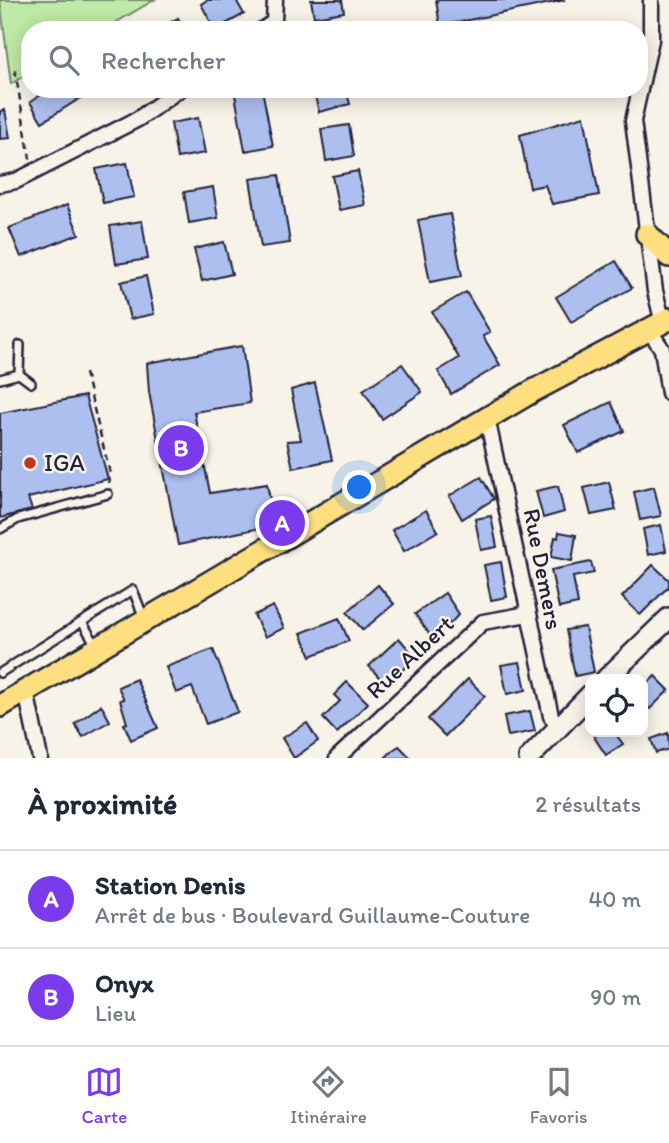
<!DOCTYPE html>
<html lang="fr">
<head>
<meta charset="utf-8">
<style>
	body { margin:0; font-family:Itim,sans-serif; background:#f6f6f7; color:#1f2937 }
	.controls { position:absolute; right:21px; bottom:21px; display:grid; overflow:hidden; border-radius:14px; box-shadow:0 4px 18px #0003 }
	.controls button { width:63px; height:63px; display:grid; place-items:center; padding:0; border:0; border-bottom:2px solid #e0e1e3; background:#fff; color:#1f2937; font:35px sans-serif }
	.you { position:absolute; left:360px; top:488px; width:24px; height:24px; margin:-18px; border:5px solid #fff; border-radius:50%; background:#1a73e8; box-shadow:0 0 0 10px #1a73e833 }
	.badge { display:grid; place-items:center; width:46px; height:46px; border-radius:50%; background:#7c3aed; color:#fff; font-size:23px; font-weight:700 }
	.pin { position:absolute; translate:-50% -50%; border:4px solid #fff; box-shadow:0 2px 7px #0006 }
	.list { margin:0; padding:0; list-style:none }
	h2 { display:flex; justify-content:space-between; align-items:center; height:91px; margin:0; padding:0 28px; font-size:30px }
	h2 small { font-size:23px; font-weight:400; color:#747a83 }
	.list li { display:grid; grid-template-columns:46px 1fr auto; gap:21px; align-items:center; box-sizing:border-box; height:98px; padding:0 28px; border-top:2px solid #e0e1e3 }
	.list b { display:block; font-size:26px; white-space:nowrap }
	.list p { margin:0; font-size:23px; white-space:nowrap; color:#747a83 }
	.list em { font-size:23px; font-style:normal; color:#747a83 }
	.icon { flex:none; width:38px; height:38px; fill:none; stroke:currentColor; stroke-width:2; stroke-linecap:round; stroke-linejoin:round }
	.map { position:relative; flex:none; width:669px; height:758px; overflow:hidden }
	.search { position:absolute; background:#fff; box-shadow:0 4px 18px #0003; left:21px; right:21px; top:21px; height:77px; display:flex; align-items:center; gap:18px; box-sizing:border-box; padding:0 24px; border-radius:28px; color:#747a83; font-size:26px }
	.sheet { height:287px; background:#fff }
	nav { display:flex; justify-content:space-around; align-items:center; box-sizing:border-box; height:98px; border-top:2px solid #e0e1e3; background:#fff; font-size:19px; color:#747a83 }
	nav a { display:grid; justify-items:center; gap:4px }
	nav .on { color:#7c3aed }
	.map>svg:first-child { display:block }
	.green { fill:#bee9a6; stroke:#708670; stroke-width:2 }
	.building { fill:#adbfef; stroke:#22223b; stroke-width:2 }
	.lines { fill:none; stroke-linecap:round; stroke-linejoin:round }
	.lane-casing { stroke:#22223b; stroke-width:12 }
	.street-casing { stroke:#22223b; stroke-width:19 }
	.secondary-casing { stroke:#22223b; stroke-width:24 }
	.primary-casing { stroke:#22223b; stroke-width:26 }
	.path { stroke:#22223b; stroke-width:2.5; stroke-dasharray:7 5; stroke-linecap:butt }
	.lane { stroke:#f7f3e8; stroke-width:7 }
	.street { stroke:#f7f3e8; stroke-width:14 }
	.secondary { stroke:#f7f3e8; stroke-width:19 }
	.primary { stroke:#fedf80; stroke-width:21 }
	.poi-dot { fill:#c8321e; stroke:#f7f3e8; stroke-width:2.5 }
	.labels { text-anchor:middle; stroke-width:5; stroke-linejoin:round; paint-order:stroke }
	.poi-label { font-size:24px; fill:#22223b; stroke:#f7f3e8; text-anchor:start }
	.street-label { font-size:24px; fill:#22223b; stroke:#f7f3e8 }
</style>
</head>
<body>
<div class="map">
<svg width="669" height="758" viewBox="0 0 669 758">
	<rect width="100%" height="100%" fill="#f7f3e8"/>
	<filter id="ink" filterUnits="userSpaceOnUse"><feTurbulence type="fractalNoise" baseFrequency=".0143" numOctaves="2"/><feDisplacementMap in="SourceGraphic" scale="14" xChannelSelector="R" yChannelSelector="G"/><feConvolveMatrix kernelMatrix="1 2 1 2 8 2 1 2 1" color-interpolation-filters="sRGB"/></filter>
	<g filter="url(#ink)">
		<polygon class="green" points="0,0 154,0 103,30 30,30 30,72 11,84"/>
		<g class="building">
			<polygon points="207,0 236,0 244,14 215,30 201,4"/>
			<polygon points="311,0 342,0 344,12 314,17"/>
			<polygon points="436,0 565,0 440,26"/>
			<polygon points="178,18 185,30 158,30"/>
			<polygon points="50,89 95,89 42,122 30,102"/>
			<polygon points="234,89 262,89 273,146 245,151"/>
			<polygon points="313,89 346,89 350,104 319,112"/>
			<polygon points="5,110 10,138 0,139 0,111"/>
			<polygon points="584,116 599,195 552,204 545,185 530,188 520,135"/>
			<polygon points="198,118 205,153 177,158 171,123"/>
			<polygon points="349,125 354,156 326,161 321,129"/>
			<polygon points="127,163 134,197 103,203 96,169"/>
			<polygon points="358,171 365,205 339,210 332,176"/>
			<polygon points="279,175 290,243 261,247 250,179"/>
			<polygon points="213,187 218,218 189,223 184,192"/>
			<polygon points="67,205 79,234 21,257 9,228"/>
			<polygon points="450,214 462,276 430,282 418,220"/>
			<polygon points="142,221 148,259 116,264 110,226"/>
			<polygon points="224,242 232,274 202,281 194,249"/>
			<polygon points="616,261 632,288 571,322 556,297"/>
			<polygon points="146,276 154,314 130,319 121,282"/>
			<polygon points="466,292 490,332 483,336 500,365 451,394 438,371 459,358 432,312"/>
			<polygon points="242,346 250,403 194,412 210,493 267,484 275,525 178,545 149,392 147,363"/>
			<polygon points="402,364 422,392 382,419 363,390"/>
			<polygon points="315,383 332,460 293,468 287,441 301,440 291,390"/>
			<polygon points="85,396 108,479 28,498 32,510 0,518 0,413"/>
			<polygon points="611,402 624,431 578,453 564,425"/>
			<polygon points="481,477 494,499 462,519 449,496"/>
			<polygon points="609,482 616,510 591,515 584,488"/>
			<polygon points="558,486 564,512 543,518 536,491"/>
			<polygon points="654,487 661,516 640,520 634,492"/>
			<polygon points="426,510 438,531 404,551 392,530"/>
			<polygon points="491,516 497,547 481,550 475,519"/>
			<polygon points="661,525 666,551 648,555 643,529"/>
			<polygon points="559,532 576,535 572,561 551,557 555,537 558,538"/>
			<polygon points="501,562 507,597 491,600 484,565"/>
			<polygon points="591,562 594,573 573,577 578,604 559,608 551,570"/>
			<polygon points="653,565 669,580 669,586 640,615 622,597"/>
			<polygon points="378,585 394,604 363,630 347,612"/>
			<polygon points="445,593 459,614 450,624 447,620 443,623 446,627 441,630 439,628 430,635 415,614"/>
			<polygon points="273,606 284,628 265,637 254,615"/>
			<polygon points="339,618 349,641 311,656 301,633"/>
			<polygon points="585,627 594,672 575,676 566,630"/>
			<polygon points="399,638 416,658 386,685 369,666"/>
			<polygon points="213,649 238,712 206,724 192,687 176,693 166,667"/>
			<polygon points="520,662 526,690 507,694 501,665"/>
			<polygon points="655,676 669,690 650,709 643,703 643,688"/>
			<polygon points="136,679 158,728 131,740 124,724 127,723 120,700 124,699 118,687"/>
			<polygon points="468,679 485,696 445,736 428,719"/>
			<polygon points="347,682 368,703 337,733 323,718 340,701 334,695"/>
			<polygon points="101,705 110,721 83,737 75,724"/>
			<polygon points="530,711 535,731 508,736 504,716"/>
			<polygon points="307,723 318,741 294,758 282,738"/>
			<polygon points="602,732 614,732 623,744 606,755 594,737"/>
			<polygon points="668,733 669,749 656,753 651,739"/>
			<polygon points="399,746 411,758 385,758 393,750"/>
		</g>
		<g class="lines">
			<g class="lane-casing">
				<g id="lane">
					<polyline points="20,345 19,374 31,383"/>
					<polyline points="0,379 19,374"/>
					<polyline points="0,529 18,519 108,494"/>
					<polyline points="82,622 96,645"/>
					<polyline points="0,673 133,590 143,616"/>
				</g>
			</g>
			<g class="street-casing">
				<g id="street">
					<polyline points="651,0 651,40 633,121 655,291 663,323"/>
					<polyline points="262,30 274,22 275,0"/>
					<polyline points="0,184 16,181 138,119 180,89"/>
					<polyline points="649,330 662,349 669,393"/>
					<polyline points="487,418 551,716 558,727"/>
					<polyline points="26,691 40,758"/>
					<polyline points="337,758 483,622 528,614"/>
				</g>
			</g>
			<g class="secondary-casing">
				<g id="secondary">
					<polyline points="606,679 669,618"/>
					<polyline points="529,758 590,695"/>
				</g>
			</g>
			<g class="primary-casing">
				<g id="primary">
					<polyline points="647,234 669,256"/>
					<polyline points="0,706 533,391 669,319"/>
				</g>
			</g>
			<g class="path">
				<polyline points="15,70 30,159"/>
				<polyline points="85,373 110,473 109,483"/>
			</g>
			<use href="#lane" class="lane"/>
			<use href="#street" class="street"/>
			<use href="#secondary" class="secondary"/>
			<use href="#primary" class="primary"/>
		</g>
	</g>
	<circle class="poi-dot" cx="30" cy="463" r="7"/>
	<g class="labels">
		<g class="poi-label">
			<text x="44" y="471">IGA</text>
		</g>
		<g class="street-label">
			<text transform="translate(543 569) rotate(79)" y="8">Rue Demers</text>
			<text transform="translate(410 657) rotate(-43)" y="8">Rue Albert</text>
		</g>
	</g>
</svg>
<div class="controls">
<button><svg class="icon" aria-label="locate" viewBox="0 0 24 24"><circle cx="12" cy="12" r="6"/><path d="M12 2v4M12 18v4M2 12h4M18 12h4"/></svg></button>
</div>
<div class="you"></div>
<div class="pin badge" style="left:282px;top:523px">A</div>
<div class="pin badge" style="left:181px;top:448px">B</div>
<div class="search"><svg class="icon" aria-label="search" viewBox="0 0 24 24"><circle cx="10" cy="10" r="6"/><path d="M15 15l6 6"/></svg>Rechercher</div>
</div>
<section class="sheet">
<h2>À proximité<small>2 résultats</small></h2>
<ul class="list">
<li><span class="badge">A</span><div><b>Station Denis</b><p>Arrêt de bus · Boulevard Guillaume-Couture</p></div><em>40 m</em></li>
<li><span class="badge">B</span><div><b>Onyx</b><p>Lieu</p></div><em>90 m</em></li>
</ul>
</section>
<nav>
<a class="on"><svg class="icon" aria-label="map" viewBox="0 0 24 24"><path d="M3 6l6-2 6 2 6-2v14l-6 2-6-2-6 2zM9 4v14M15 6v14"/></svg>Carte</a>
<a><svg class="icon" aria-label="directions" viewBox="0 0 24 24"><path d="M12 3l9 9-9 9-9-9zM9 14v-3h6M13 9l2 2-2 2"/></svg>Itinéraire</a>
<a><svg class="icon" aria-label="saved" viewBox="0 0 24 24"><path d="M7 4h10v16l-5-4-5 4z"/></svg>Favoris</a>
</nav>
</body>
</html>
